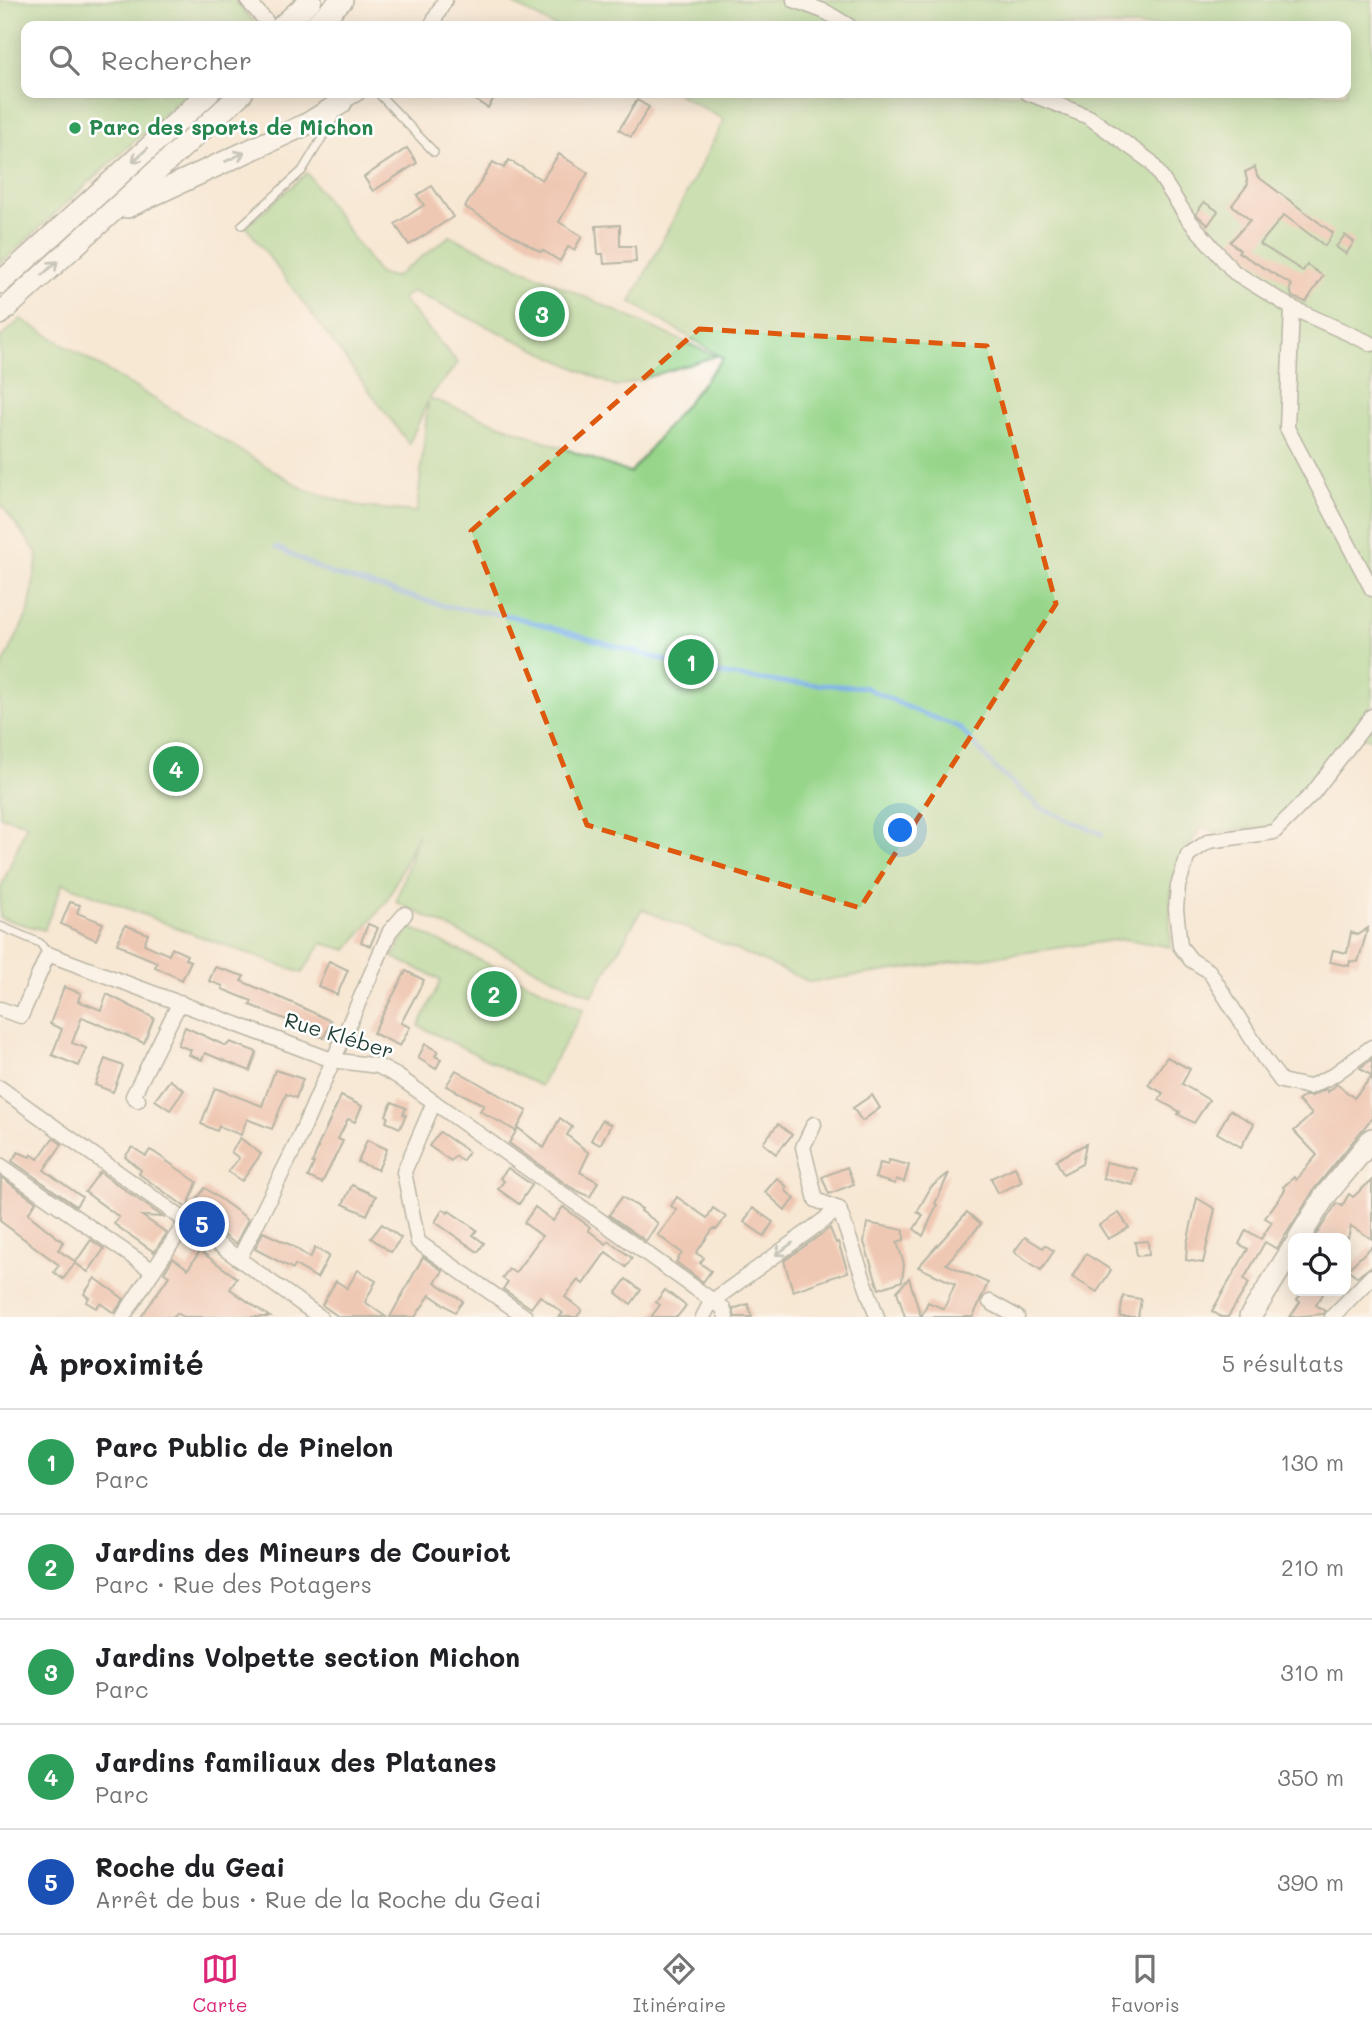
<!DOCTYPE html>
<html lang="fr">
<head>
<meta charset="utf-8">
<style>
	body { margin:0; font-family:Mali,sans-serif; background:#f2f2f2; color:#202124 }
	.controls { position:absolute; right:21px; bottom:21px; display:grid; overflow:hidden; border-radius:14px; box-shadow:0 4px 18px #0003 }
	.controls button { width:63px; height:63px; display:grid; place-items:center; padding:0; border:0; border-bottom:2px solid #e0e0e0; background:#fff; color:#202124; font:35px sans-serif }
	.you { position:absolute; left:901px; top:831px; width:24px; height:24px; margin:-18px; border:5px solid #fff; border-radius:50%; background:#1a73e8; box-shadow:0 0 0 10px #1a73e833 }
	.badge { display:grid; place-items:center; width:46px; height:46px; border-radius:50%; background:#db2777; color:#fff; font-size:23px; font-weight:700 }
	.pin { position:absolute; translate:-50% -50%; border:4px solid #fff; box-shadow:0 2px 7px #0006 }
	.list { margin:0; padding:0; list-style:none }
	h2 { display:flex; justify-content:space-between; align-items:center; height:91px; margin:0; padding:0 28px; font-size:30px }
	h2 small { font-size:23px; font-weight:400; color:#757577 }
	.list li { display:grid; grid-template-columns:46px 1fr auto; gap:21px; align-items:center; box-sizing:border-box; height:105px; padding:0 28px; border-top:2px solid #e0e0e0 }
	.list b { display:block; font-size:26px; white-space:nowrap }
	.list p { margin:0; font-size:23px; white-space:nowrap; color:#757577 }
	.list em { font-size:23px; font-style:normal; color:#757577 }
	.icon { flex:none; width:38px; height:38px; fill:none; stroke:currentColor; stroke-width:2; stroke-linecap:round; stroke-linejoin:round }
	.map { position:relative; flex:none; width:1372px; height:1317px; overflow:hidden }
	.search { position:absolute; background:#fff; box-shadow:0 4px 18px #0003; left:21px; right:21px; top:21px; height:77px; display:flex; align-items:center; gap:18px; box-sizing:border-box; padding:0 24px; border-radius:14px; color:#757577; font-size:26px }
	.sheet { height:616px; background:#fff }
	nav { display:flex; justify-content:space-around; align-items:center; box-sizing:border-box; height:98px; border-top:2px solid #e0e0e0; background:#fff; font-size:19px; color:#757577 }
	nav a { display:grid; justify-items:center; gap:4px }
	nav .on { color:#db2777 }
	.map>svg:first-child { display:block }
	.green { fill:#97d58a; stroke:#5b895f; stroke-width:2 }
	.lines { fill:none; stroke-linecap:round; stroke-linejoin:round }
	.stream { stroke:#75ace4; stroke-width:4.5 }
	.building { fill:#e5a38e }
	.lane-casing { stroke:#6b796c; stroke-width:10 }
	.street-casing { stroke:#6b796c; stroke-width:17 }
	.secondary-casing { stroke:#6b796c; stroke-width:24 }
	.lane { stroke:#fff; stroke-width:7 }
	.street { stroke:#fff; stroke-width:14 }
	.secondary { stroke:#fff; stroke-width:21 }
	.oneway { stroke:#8f9e9a }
	.marked { fill:none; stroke:#de580e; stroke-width:5; stroke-dasharray:14 9; stroke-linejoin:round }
	.leisure-dot { fill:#2e9e5b; stroke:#fff; stroke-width:2.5 }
	.labels { text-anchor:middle; stroke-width:5; stroke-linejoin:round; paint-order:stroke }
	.leisure-label { font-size:21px; font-weight:bold; fill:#27864d; stroke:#fff; text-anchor:start }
	.street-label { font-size:21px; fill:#1f3d34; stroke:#fff }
</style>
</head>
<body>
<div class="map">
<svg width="1372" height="1317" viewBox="0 0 1372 1317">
	<rect width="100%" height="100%" fill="#fff"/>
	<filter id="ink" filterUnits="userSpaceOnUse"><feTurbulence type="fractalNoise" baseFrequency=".0143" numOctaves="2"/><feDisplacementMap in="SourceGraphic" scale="14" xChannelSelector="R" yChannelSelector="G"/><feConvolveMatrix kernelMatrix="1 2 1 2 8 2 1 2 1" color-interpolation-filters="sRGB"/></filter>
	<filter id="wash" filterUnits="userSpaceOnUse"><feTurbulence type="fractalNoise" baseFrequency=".00686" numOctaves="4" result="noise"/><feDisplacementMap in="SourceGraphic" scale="28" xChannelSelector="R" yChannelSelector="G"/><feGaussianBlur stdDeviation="1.57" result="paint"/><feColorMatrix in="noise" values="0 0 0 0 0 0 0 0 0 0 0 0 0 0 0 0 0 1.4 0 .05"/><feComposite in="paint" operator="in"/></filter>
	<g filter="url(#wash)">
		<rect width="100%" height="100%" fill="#f7e8d4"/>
		<g class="green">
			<polygon points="0,0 234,0 258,26 26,26 26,93 187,93 0,264"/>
			<path d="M506,0h866v739l-11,-2 -89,89 -54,6 -16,-5c-33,45 -34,66 -31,120l-48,-8 -313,43 -168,-73 -50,87 -196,-94 22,-68 -31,67 -40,49 -25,-7 -20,30 -109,-39 -130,-51 -19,47 -44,-12v-28l27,-66 -27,-8v-145l29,-60 9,-57 -38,-51v-165l21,-19 285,171 56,17 55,5 11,-111 -19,43 -163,-218 61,-53 72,101 16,3 55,-41 266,120 -100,31 -204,-96 -10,8 56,64 -29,35 201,75 93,-115 -92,-56 93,-182 -48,-27h670v-67h-792z"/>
			<polygon points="409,927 584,1009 540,1086 419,1026 441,980 393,957"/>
		</g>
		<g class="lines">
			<polyline class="stream" points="276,547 329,573 445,606 511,616 705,672 787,683 864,687 916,711 959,727 996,769 1041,808 1102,834"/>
		</g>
		<g id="blocks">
			<g class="building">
				<polygon points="463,93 497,93 488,108"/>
				<polygon points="637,100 649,107 631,137 619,130"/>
				<polygon points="407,148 417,163 373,191 364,177"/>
				<polygon points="559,154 588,173 559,222 582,236 574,250 568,247 560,261 542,250 541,252 465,207 493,162 504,168 509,160 542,180"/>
				<polygon points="1255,167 1257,176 1333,233 1325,246 1284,215 1260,244 1303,271 1307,265 1323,276 1306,302 1292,297 1290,288 1292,285 1238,252 1240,250 1230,242 1250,220 1232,205 1248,184 1245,172"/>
				<polygon points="432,186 453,217 409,245 395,224 424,205 417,195"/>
				<polygon points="1204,202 1218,211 1208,225 1196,214"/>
				<polygon points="620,225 620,246 635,246 636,262 604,264 603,254 598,254 596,226"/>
				<polygon points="1345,235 1354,242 1346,254 1336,247"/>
				<polygon points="70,902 80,905 77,913 103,923 96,940 61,924"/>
				<polygon points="368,924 378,928 370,946 361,942"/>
				<polygon points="125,925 148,934 144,944 169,955 172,948 187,955 185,959 191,961 182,980 155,967 157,962 126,949 126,947 117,944"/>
				<polygon points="1368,928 1358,962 1350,961 1349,966 1330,962 1333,950 1347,953 1351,932 1357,935"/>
				<polygon points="329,961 348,970 337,995 318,986"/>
				<polygon points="215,967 244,976 241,981 297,1005 331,1021 324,1038 293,1025 294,1023 250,1005 252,1001 222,989 223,986 209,981"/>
				<polygon points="406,971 424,980 401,1023 410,1027 400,1046 373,1033"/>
				<polygon points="64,987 81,993 78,1001 101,1010 107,994 154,1018 144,1043 82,1017 72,1043 86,1048 79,1066 52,1055 62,1029 50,1024"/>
				<polygon points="185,1027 226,1046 230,1042 257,1052 250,1071 205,1053 202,1060 189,1055 191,1050 178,1045"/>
				<polygon points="425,1044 438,1051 435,1056 441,1059 436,1069 418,1058"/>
				<polygon points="1167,1057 1190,1069 1182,1084 1209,1100 1194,1123 1178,1114 1180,1112 1159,1100 1163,1093 1148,1085"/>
				<polygon points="105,1059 123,1066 113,1092 95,1085"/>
				<polygon points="1372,1059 1372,1118 1315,1188 1277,1249 1265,1242 1244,1279 1249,1283 1228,1317 1221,1317 1212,1311 1248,1249 1239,1244 1246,1230 1261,1239 1272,1222 1265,1218 1285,1190 1283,1187 1294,1177 1296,1180 1317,1155 1294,1131 1312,1114 1298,1101 1304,1096 1312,1096 1326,1089 1328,1092 1337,1084 1354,1098 1372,1076 1360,1068"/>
				<polygon points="275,1070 303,1079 296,1098 286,1094 272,1129 247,1119 241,1135 219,1126 217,1131 201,1124 215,1088 262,1106"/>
				<polygon points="456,1070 527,1111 516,1131 480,1111 484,1105 446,1086"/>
				<polygon points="170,1080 184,1090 170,1110 155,1100"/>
				<polygon points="872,1095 880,1108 862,1121 853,1108"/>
				<polygon points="341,1096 362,1106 355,1122 348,1119 338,1139 343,1141 322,1183 308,1177 314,1163 312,1163 318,1148 317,1148"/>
				<polygon points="392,1102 406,1108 403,1114 406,1115 400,1128 386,1122 388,1117 386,1115"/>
				<polygon points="1230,1110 1254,1124 1241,1147 1217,1133"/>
				<polygon points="560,1118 572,1127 567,1135 589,1153 580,1172 598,1182 590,1197 570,1187 509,1143 518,1128 544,1148"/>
				<polygon points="602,1120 611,1125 600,1145 591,1140"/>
				<polygon points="778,1124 792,1135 776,1154 763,1143"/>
				<polygon points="440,1132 469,1152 462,1161 455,1156 451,1161 429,1146"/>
				<polygon points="53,1138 62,1144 44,1170 82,1197 76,1206 12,1161 18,1152 30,1157 31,1154 38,1159"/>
				<polygon points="240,1138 261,1154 242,1181 228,1172 239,1158 231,1152"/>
				<polygon points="367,1140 387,1149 378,1170 358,1162"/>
				<polygon points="1086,1144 1082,1164 1063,1174 1056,1160"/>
				<polygon points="132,1147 146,1156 150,1150 154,1152 197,1182 187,1208 139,1174 141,1170 125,1157"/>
				<polygon points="889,1160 909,1165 904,1182 896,1179 895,1184 875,1178 880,1163 888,1165"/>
				<polygon points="1106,1162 1137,1169 1133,1185 1103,1178"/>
				<polygon points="847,1167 854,1184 829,1194 822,1177"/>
				<polygon points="1015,1167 1022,1182 998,1193 991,1178"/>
				<polygon points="508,1168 532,1185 519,1204 498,1189 504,1181 500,1178"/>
				<polygon points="100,1172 163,1217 142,1216 167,1233 154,1252 114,1224 119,1217 85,1192"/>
				<polygon points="949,1173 935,1204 937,1205 923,1236 914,1229 923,1215 917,1212 931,1187"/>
				<polygon points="1,1177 36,1202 28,1214 63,1242 58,1250 76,1262 63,1279 54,1272 59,1265 0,1221"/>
				<polygon points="777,1178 787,1187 785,1190 795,1199 785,1210 765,1192"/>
				<polygon points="1372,1180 1372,1239 1351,1226 1348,1238 1314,1238 1337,1203 1342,1206 1349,1194 1353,1197"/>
				<polygon points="352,1185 376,1196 367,1215 343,1204"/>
				<polygon points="205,1188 248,1219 236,1244 189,1210"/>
				<polygon points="622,1197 642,1209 641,1211 658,1223 646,1241 609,1215"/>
				<polygon points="677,1197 707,1218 713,1208 726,1217 717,1229 713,1229 696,1253 704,1258 700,1263 711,1271 703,1282 676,1262 682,1253 658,1235 677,1210 671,1206"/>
				<polygon points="1197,1198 1215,1209 1203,1263 1186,1260 1187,1244"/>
				<polygon points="535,1207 553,1221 563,1207 590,1227 588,1230 606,1244 609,1241 632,1258 626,1267 606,1252 583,1284 578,1280 565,1297 582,1310 577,1317 559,1317 563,1313 540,1296 531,1308 503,1289 508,1282 502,1278 509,1269 515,1273 542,1236 524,1223"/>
				<polygon points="753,1208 773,1222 764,1236 744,1222"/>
				<polygon points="443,1209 448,1213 449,1211 477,1230 473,1235 484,1243 478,1252 435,1222"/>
				<polygon points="967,1212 981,1224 946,1264 988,1283 973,1317 921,1317 928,1302 944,1309 955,1284 918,1267"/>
				<polygon points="1119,1213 1129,1228 1108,1239 1099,1225"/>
				<polygon points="867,1223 904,1230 904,1240 897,1242 904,1264 902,1281 879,1289 864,1242"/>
				<polygon points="382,1224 401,1238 391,1252 371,1238"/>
				<polygon points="830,1228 836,1243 838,1242 848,1272 793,1291 784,1261"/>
				<polygon points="263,1232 291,1245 310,1258 315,1248 329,1256 317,1278 295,1265 293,1269 255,1249"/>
				<polygon points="1025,1237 1043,1248 1045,1245 1054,1251 1041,1270 1014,1252"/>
				<polygon points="91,1240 104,1249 88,1272 75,1263"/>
				<polygon points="1148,1241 1149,1255 1137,1256 1135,1242"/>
				<polygon points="1372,1246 1372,1266 1357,1277 1348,1269"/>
				<polygon points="200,1251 237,1278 230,1289 270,1317 184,1317 177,1313 174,1317 141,1317 169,1276 164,1273 173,1258 188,1269"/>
				<polygon points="1086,1254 1111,1270 1097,1292 1072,1277"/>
				<polygon points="423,1257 443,1271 435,1282 463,1301 455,1312 430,1295 415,1317 390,1317"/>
				<polygon points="358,1270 376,1281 365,1302 386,1317 339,1317 322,1305 336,1281 347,1288"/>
				<polygon points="95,1278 124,1299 114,1313 100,1303 96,1308 86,1302 89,1298 84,1294"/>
				<polygon points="909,1278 921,1317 905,1317 897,1291"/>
				<polygon points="626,1279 641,1290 631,1304 616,1293"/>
				<polygon points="665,1290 686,1306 677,1317 651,1317 660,1305 656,1302"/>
				<polygon points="1304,1291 1325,1291 1316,1305 1325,1311 1323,1314 1290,1317 1300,1302 1297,1300"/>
				<polygon points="1123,1296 1141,1299 1138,1317 1120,1317"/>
				<polygon points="748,1304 752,1317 735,1317 733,1309"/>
			</g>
		</g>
	</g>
	<g filter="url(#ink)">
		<use href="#blocks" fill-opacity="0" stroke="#6b796c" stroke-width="2"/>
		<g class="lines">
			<g class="lane-casing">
				<g id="lane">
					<polyline points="378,93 434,152"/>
					<polyline points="242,225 302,171 337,113"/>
					<polyline points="0,926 40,943 48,954"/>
				</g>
			</g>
			<g class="street-casing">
				<g id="street">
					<polyline points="247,0 266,21"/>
					<polyline points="794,0 826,12 849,26"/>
					<polyline points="431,26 445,0"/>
					<polyline points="332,93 341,103 358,93"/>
					<polyline points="1028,93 1089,117 1151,162 1189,220 1234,272 1292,308 1372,344"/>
					<polyline points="1292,308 1287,428 1372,589"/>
					<polyline points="1372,716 1313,793 1274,832 1209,841 1188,855 1178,886 1176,909 1180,946 1191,960 1209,971 1264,1058 1281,1081 1309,1087 1332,1076 1372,1047"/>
					<polyline points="0,1009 21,1016 48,954 332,1060 378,1066 397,1076 434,1102 723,1308 726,1317"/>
					<polyline points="0,1088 320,1317"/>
					<polyline points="138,1100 133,1096 180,1002"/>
					<polyline points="434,1102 404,1172 418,1242 526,1317"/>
					<polyline points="814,1124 803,1147 816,1200 839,1209"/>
					<polyline points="0,1165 153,1271 186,1222"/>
					<polyline points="839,1209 877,1317"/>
					<polyline points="239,1259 295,1147 390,931 405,914"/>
					<polyline points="990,1302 1017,1317"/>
					<polyline points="123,1317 153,1271"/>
					<polyline points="703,1317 711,1302 839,1209"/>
					<polyline points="1332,1317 1372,1276"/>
				</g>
			</g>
			<g class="secondary-casing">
				<g id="secondary">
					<polyline points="282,26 311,0"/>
					<polyline points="314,26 342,0"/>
					<polyline points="127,207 309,123 341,103"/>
					<polyline points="0,283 209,93"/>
					<polyline points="0,314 242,93"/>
					<polyline points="1299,1238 1325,1196 1372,1139"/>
					<polyline points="1250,1317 1293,1248"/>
				</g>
			</g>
			<use href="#lane" class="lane"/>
			<use href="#street" class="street"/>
			<use href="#secondary" class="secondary"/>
		</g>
		<defs><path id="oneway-shaft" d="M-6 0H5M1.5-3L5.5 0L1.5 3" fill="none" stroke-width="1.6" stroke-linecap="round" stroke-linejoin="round" transform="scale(1.75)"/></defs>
		<g class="oneway">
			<use href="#oneway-shaft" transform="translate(140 155) rotate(138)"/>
			<use href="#oneway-shaft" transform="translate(235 157) rotate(-25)"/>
			<use href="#oneway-shaft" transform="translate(50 268) rotate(-42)"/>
			<use href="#oneway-shaft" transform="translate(784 1249) rotate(144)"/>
		</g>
	</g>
	<path d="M0 0H1372V1317H0ZM699,329l288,17 69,258 -196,304 -273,-83 -116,-294z" fill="#f7e8d4" fill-opacity=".55" fill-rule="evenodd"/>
	<path class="marked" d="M699,329l288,17 69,258 -196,304 -273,-83 -116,-294z"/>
	<circle class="leisure-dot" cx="75" cy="128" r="7"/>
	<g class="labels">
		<g class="leisure-label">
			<text x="89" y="135">Parc des sports de Michon</text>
		</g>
		<g class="street-label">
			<text transform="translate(339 1036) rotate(17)" y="7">Rue Kléber</text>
		</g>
	</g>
</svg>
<div class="controls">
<button><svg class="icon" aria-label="locate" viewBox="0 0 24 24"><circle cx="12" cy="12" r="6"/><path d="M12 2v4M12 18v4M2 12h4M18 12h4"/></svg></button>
</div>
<div class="you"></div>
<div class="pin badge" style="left:691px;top:662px;background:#2e9e5b">1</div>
<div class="pin badge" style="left:494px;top:994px;background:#2e9e5b">2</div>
<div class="pin badge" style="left:542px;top:314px;background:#2e9e5b">3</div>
<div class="pin badge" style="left:176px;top:769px;background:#2e9e5b">4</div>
<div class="pin badge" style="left:202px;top:1224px;background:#1a4fb4">5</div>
<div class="search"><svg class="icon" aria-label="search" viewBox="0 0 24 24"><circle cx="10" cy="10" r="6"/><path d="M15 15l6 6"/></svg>Rechercher</div>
</div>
<section class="sheet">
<h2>À proximité<small>5 résultats</small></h2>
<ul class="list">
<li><span class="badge" style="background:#2e9e5b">1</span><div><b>Parc Public de Pinelon</b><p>Parc</p></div><em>130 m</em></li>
<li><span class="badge" style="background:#2e9e5b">2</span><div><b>Jardins des Mineurs de Couriot</b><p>Parc · Rue des Potagers</p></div><em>210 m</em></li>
<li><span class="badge" style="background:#2e9e5b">3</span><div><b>Jardins Volpette section Michon</b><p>Parc</p></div><em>310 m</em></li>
<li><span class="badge" style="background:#2e9e5b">4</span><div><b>Jardins familiaux des Platanes</b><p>Parc</p></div><em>350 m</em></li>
<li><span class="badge" style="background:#1a4fb4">5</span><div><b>Roche du Geai</b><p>Arrêt de bus · Rue de la Roche du Geai</p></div><em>390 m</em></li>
</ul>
</section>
<nav>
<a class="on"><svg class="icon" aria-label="map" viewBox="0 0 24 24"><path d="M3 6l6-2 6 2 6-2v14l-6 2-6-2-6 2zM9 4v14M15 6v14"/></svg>Carte</a>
<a><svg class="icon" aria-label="directions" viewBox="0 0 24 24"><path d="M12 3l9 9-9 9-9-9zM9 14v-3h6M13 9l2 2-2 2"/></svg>Itinéraire</a>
<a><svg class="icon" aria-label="saved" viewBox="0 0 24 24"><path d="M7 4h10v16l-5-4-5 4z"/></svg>Favoris</a>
</nav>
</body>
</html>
